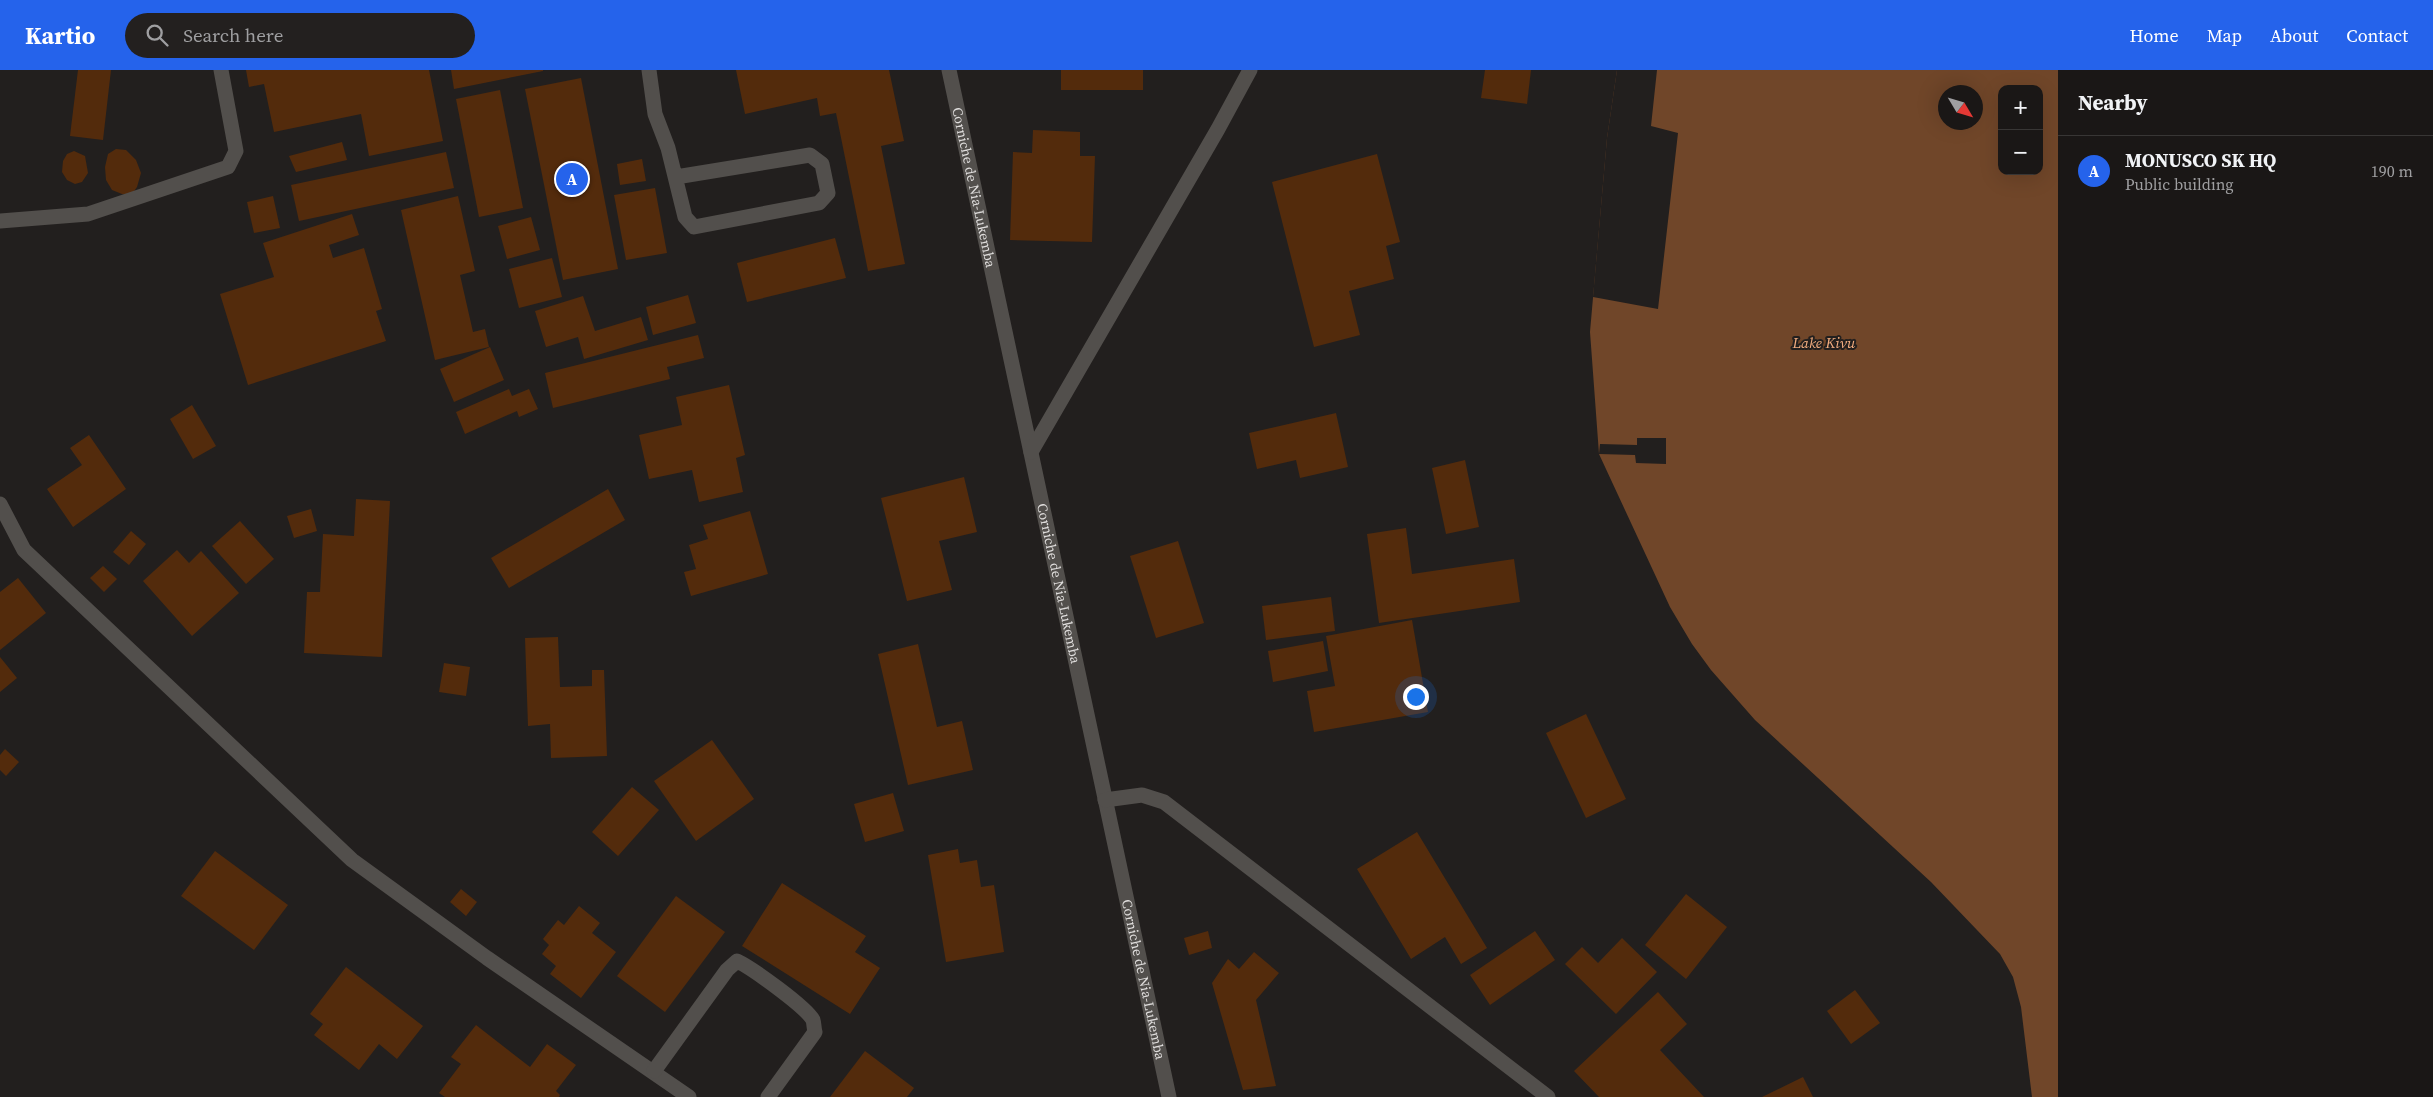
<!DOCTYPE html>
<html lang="en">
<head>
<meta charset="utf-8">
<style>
	body { margin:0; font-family:"Source Serif 4",serif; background:#23201f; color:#f1f3f6 }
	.controls { position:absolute; right:15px; top:15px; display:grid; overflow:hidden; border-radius:10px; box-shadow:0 5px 20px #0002 }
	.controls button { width:45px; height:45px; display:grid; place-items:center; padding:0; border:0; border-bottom:1px solid #383635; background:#1a1716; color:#f1f3f6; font:25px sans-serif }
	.compass { position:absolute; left:1938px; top:15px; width:45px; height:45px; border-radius:50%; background:#1a1716; box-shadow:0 5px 20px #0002; rotate:128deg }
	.you { position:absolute; left:1415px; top:626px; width:18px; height:18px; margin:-12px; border:4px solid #fff; border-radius:50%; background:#1a73e8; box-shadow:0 0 0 8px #1a73e833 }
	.badge { display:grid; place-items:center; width:32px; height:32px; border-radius:50%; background:#2563eb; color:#fff; font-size:16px; font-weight:700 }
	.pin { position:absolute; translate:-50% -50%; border:2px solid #fff; box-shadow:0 1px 5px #0006 }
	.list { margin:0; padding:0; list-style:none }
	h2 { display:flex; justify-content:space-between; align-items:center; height:65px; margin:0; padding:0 20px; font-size:21px }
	h2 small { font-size:16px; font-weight:400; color:#9f9fa1 }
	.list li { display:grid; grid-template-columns:32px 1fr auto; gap:15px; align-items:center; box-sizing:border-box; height:70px; padding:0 20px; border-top:1px solid #383635 }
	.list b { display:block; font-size:19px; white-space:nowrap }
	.list p { margin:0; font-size:16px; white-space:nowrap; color:#9f9fa1 }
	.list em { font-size:16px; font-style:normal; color:#9f9fa1 }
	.icon { flex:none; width:28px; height:28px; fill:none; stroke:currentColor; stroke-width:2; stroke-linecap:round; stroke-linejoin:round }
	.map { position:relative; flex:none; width:2058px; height:1027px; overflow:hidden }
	header { display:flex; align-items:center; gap:30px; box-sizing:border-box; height:70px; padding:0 25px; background:#2563eb; color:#fff }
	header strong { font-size:24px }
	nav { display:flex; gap:28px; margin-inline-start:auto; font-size:18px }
	.search { width:350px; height:45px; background:#23201f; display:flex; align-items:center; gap:12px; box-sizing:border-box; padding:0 18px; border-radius:28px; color:#9f9fa1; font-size:19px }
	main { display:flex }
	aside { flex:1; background:#1a1716 }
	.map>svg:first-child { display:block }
	.water { fill:#704629; fill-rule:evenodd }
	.pier { fill:#221f1e }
	.building { fill:#532b0c }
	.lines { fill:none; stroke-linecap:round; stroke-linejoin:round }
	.minor { stroke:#524f4c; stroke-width:15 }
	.labels { text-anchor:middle; stroke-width:4; stroke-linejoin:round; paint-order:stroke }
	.street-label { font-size:14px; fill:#dfdddc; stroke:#221f1e }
	.water-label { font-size:15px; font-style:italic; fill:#f3ad7f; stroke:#221f1e }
</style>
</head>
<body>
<header>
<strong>Kartio</strong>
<div class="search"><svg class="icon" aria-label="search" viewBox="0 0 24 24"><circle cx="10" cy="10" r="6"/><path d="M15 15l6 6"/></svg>Search here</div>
<nav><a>Home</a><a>Map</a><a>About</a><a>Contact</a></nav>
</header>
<main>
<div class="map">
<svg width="2058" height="1027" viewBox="0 0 2058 1027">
	<rect width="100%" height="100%" fill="#221f1e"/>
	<path class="water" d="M1617,0h441v1027h-26l-11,-90 -8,-30 -13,-23 -69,-72 -176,-162 -44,-50 -19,-26 -22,-37 -71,-153 -9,-122 17,-194zM2002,19h37v82h-37zM1946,22h30v30h-30z"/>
	<g class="pier">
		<polygon points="1617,0 1657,0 1651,56 1678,63 1658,239 1593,227 1607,68"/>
		<polygon points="1637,368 1666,368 1666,394 1636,393 1635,385 1599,384 1600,374 1637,375"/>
	</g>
	<g class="building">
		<polygon points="78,0 111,0 103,70 70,66"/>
		<polygon points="246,0 429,0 443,71 369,86 361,44 274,62 264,14 249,17"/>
		<polygon points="451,0 543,0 543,1 454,19"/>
		<polygon points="736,0 889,0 904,71 881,76 905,194 868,201 836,43 820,46 817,28 745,44"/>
		<rect x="1061" y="0" width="82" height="20"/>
		<polygon points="1485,0 1531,0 1527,34 1481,28"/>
		<polygon points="581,8 618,199 563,210 525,19"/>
		<polygon points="500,20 523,138 479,147 456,29"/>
		<polygon points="1033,60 1080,62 1080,86 1095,86 1092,172 1010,170 1013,82 1032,83"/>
		<polygon points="342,72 347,90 296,102 289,86"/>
		<polygon points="116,79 126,80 136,90 141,103 137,117 132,124 122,124 112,120 106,110 105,97 108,84"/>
		<polygon points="74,81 85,86 88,103 82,112 75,114 67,110 62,102 63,91 67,84"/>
		<polygon points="446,82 454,118 299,151 291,115"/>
		<polygon points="1377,84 1400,172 1386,176 1394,209 1349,221 1360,265 1314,277 1272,112"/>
		<polygon points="642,89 646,111 620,115 617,94"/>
		<polygon points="655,118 667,183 626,190 614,125"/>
		<polygon points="273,126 280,158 254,163 247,132"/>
		<polygon points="458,126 475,201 460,205 473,262 485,259 489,277 435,290 401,140"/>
		<polygon points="352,144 359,165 329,175 333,188 364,178 382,239 376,241 386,271 248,315 220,224 274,207 263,173"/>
		<polygon points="531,147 540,180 507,189 498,156"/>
		<polygon points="835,168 846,208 747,232 737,193"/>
		<polygon points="552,188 562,227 519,238 509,199"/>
		<polygon points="688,225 696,253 653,265 646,237"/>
		<polygon points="583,226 595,261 641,247 648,270 584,289 578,267 546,277 535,241"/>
		<polygon points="698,265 704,288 667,297 670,309 553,338 545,303"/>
		<polygon points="490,277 504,310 454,332 440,299"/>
		<polygon points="729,315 745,385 736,388 743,422 699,432 692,400 649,409 639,365 682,355 676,327"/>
		<polygon points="509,319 512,326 529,319 538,339 519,347 517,341 465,364 456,342"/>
		<polygon points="192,335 216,376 193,389 170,349"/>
		<polygon points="1336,343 1348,397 1300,408 1296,390 1257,399 1249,363"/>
		<polygon points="89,365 126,419 73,457 47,419 82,395 70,378"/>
		<polygon points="1465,390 1479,457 1446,464 1432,398"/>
		<polygon points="964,407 977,462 939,471 952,520 907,531 881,428"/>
		<polygon points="608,419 625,450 509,518 491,488"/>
		<polygon points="356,429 390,431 382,587 304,583 307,522 320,522 323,464 354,466"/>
		<polygon points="311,439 317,461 294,468 287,446"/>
		<polygon points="750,441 768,504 691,526 684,502 696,499 689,475 708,469 703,455"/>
		<polygon points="240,451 274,489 246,514 212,476"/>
		<polygon points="1406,458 1412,504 1514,489 1520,532 1379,553 1367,464"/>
		<polygon points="131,461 146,474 129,495 113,482"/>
		<polygon points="1178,471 1204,553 1156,568 1130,486"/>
		<polygon points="177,480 189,493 201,481 239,523 192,566 143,511"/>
		<polygon points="103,496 117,509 104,522 90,508"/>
		<polygon points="18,508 46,543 0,580 0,522"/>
		<polygon points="1331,527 1335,561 1266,570 1262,536"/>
		<polygon points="1412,550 1428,642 1314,662 1307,621 1335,616 1326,566"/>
		<polygon points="558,567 560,617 592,616 592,600 604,600 607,686 551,688 550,654 528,656 525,568"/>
		<polygon points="1323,571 1328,601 1273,612 1268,581"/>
		<polygon points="918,574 937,657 962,651 973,700 908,715 878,584"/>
		<polygon points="0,587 17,608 0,622"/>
		<polygon points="444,593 470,597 466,626 439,622"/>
		<polygon points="1586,644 1626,729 1586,748 1546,663"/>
		<polygon points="712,670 754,729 696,771 654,711"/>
		<polygon points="5,679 19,692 6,706 0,700 0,685"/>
		<polygon points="632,717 659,740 618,786 592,762"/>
		<polygon points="893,723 904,761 865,772 854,734"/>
		<polygon points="1417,762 1487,878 1461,894 1445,867 1411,889 1357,799"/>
		<polygon points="958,779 960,793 977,790 981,817 994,815 1004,882 946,892 928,785"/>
		<polygon points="215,781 288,835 254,880 181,826"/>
		<polygon points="782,813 866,866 855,882 880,898 850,944 742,876"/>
		<polygon points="461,819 477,832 466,846 450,832"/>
		<polygon points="1686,824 1727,857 1686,909 1645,875"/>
		<polygon points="676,826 725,862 665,942 617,906"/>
		<polygon points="579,836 600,853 592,863 616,882 581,928 550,904 556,896 542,884 549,875 543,869 558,850 564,855"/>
		<polygon points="1208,861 1212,878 1189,885 1184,868"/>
		<polygon points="1535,861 1555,890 1490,935 1470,905"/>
		<polygon points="1622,868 1657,902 1616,944 1565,894 1582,877 1598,893"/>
		<polygon points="1254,882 1279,903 1256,930 1276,1016 1243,1020 1212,913 1228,889 1239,899"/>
		<polygon points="346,897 423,956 397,989 379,974 359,1000 314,965 323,954 310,944"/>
		<polygon points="1855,920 1880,953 1851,974 1827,941"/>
		<polygon points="1658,922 1687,954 1660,980 1704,1027 1599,1027 1574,1001"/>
		<polygon points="476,955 530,997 547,974 576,995 556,1021 560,1025 559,1027 445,1027 439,1023 461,994 451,987"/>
		<polygon points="865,981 914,1018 907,1027 830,1027"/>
		<polygon points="1803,1007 1813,1027 1762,1027"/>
	</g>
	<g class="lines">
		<g class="minor">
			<polyline points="649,0 655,44 668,78 685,147 694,157 819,133 828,123 822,94 810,85 676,107"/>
			<path id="s1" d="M949,0l220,1027"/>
			<polyline points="0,151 88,144 228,97 236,81 221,0"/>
			<polyline points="1031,382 1218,59 1250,0"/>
			<polyline points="0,434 24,480 352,790 487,888 689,1027"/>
			<polyline points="1105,730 1142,725 1164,732 1548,1027"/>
			<path d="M654,1001l73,-101 10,-9c15,7 69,46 76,59 1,3 1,9 2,12l-47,65"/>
		</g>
	</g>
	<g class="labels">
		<g class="street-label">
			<text dy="5" stroke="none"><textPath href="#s1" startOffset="120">Corniche de Nia-Lukemba</textPath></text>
			<text dy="5" stroke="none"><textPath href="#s1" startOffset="525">Corniche de Nia-Lukemba</textPath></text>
			<text dy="5" stroke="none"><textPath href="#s1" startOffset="930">Corniche de Nia-Lukemba</textPath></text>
		</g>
		<g class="water-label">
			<text x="1824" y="278">Lake Kivu</text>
		</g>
	</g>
</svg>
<div class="controls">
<button>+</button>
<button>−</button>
</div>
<svg class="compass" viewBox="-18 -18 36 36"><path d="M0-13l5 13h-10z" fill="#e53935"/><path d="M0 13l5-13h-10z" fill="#9f9fa1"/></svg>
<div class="you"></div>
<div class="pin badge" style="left:572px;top:109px">A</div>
</div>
<aside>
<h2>Nearby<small></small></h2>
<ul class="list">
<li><span class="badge">A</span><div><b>MONUSCO SK HQ</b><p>Public building</p></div><em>190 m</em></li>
</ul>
</aside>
</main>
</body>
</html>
